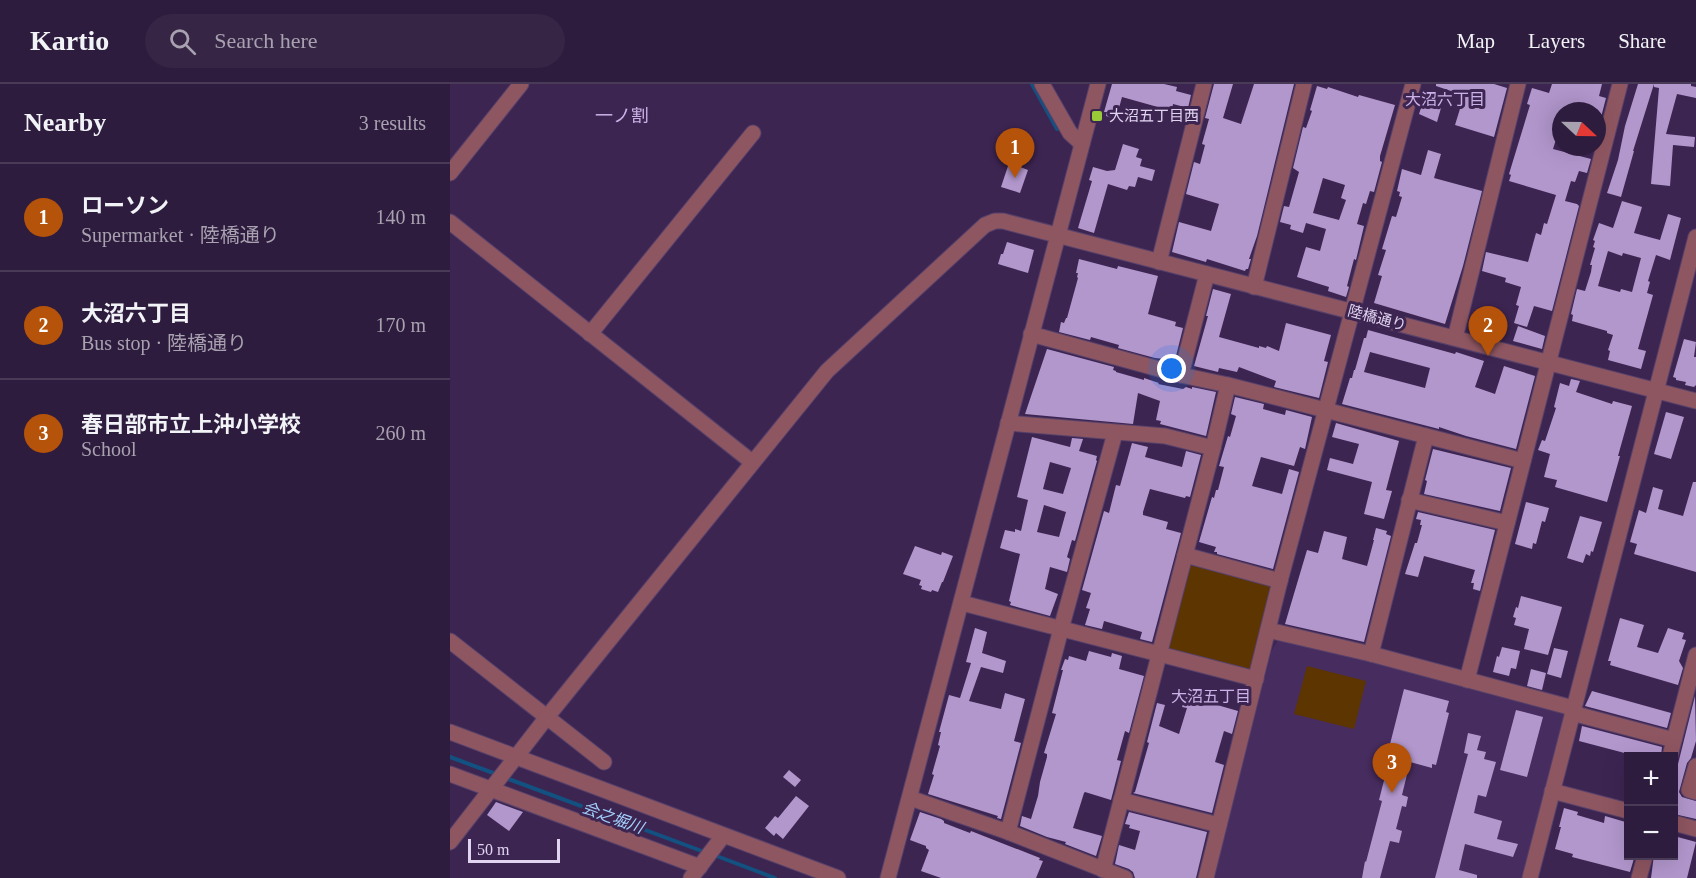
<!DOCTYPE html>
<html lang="en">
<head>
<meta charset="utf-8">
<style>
	body { margin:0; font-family:"Times New Roman","Noto Sans JP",serif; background:#362545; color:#f1f3f6 }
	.controls { position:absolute; right:18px; bottom:18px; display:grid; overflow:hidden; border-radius:0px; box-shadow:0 6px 24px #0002 }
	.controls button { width:54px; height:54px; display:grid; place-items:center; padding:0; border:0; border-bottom:2px solid #493a58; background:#2e1c3e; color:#f1f3f6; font:30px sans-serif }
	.compass { position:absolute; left:1102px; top:18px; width:54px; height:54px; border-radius:50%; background:#2e1c3e; box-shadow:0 6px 24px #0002; rotate:112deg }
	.scale { position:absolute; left:18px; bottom:15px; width:92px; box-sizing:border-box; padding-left:6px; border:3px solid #e1d4f0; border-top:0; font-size:16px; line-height:21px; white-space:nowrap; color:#e1d4f0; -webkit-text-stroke:4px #3d2552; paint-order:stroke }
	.you { position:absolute; left:722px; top:285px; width:21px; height:21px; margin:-15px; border:4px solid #fff; border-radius:50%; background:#1a73e8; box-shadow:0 0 0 9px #1a73e833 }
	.badge { display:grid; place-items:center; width:39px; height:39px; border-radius:50%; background:#b45309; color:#fff; font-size:20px; font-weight:700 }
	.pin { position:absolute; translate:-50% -50px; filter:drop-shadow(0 2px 3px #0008) }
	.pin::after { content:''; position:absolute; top:32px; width:21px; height:18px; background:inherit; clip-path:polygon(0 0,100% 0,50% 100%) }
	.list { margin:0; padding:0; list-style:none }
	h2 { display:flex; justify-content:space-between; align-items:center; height:78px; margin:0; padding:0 24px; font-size:26px }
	h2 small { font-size:20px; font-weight:400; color:#a7a1b0 }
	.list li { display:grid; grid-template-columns:39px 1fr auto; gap:18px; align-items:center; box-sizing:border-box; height:108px; padding:0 24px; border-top:2px solid #493a58 }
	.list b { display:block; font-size:22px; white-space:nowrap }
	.list p { margin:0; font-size:20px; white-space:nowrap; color:#a7a1b0 }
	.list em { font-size:20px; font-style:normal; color:#a7a1b0 }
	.icon { flex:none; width:33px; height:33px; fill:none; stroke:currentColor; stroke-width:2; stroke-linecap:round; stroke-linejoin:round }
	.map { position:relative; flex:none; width:1246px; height:794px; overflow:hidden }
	header { display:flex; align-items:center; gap:36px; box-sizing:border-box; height:84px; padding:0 30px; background:#2e1c3e; border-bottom:2px solid #493a58 }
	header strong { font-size:28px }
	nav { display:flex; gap:33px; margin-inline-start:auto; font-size:21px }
	.search { width:420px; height:54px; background:#362545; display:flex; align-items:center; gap:15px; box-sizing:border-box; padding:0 21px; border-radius:33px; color:#a7a1b0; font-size:22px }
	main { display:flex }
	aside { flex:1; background:#2e1c3e }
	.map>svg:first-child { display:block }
	.built { fill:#472c5f }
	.green { fill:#5c3500 }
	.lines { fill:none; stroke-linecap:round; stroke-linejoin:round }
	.stream { stroke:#125180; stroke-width:4 }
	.building { fill:#b297cd; fill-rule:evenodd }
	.minor-casing { stroke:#57416b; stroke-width:17 }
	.minor { stroke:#8e5661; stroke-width:15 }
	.poi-dot { fill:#99cb36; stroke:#3d2552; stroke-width:2 }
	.labels { text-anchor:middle; stroke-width:6; stroke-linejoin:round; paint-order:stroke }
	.poi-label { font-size:15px; fill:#e1d4f0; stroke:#3d2552; text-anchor:start }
	.street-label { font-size:15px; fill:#e1d4f0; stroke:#3d2552 }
	.neighbourhood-label { font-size:16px; fill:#ccb1e8; stroke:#3d2552 }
	.water-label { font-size:16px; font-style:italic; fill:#a2d0fc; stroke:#3d2552 }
	.quarter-label { font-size:18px; fill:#ccb1e8; stroke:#3d2552 }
</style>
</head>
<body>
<header>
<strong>Kartio</strong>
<div class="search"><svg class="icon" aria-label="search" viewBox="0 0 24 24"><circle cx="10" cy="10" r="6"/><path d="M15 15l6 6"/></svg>Search here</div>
<nav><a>Map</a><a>Layers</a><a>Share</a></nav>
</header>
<main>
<aside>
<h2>Nearby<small>3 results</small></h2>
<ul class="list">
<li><span class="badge">1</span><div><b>ローソン</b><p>Supermarket · 陸橋通り</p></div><em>140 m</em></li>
<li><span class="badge">2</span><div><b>大沼六丁目</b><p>Bus stop · 陸橋通り</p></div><em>170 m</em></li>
<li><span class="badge">3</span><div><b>春日部市立上沖小学校</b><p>School</p></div><em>260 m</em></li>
</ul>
</aside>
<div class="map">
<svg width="1246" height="794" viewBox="0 0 1246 794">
	<rect width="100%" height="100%" fill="#3d2552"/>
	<polygon class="built" points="828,556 1123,624 1072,794 764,794 821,568"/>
	<g class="green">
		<polygon points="741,480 825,500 802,587 719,565"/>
		<polygon points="857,582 916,597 904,645 844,630"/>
	</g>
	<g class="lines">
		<g class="stream">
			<polyline points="582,0 607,45"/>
			<polyline points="0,673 46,690"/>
			<polyline points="56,694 257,769"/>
			<polyline points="264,771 325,794"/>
		</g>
	</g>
	<g class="building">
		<polygon points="662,0 714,0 727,3 726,7 741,11 738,24 723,20 722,27 672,13 666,35 656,32 657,28 654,28"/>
		<polygon points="764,0 783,0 773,34 791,40 804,0 844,0 807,152 799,175 801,175 798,185 796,185 795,187 757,175 756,178 722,168 729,138 761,147 769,120 736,110 744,78 750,80 755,61 752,60 759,35 755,34"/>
		<polygon points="986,0 1044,0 1057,4 1044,53 1005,41 1013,15 1012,15 1013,11 986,2"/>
		<polygon points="1102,0 1152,0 1149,12 1156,14 1148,45 1147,45 1147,27 1111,27 1111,46 1109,46 1103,65 1141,75 1137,89 1129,87 1125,98 1121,97 1115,117 1127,120 1129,122 1102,227 1084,222 1077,243 1064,239 1069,222 1066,221 1071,203 1055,198 1056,194 1032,187 1036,168 1078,178 1086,149 1091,151 1094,139 1097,140 1106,111 1059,97 1061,91 1059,90 1080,21 1077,20 1082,4 1099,9"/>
		<polygon points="1188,0 1204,0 1183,67 1184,67 1171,113 1157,109 1168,76 1175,42"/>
		<polygon points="1204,0 1241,0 1241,2 1246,3 1246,14 1227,10 1216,50 1245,53 1244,63 1223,61 1220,102 1201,100 1209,4 1204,3"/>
		<path d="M867,2l10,3 1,-2 30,10 1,-2 36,10 -15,51v5l2,1 -8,30 -4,-1 -4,13 -3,-1 -6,21 7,2 -8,34 -2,-1 -7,27 2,1 -3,10 -18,-6 1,-4 -32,-10 9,-30 14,4 6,-22 -20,-6 -3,10 -13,-4 1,-4 -11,-3 4,-16 5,1 10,-35 -6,-4 10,-41 3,1 6,-17 -2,-1zM873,94l22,7 -4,13 5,2 -7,20 -26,-7z"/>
		<polygon points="973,18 991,24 987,38 969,30"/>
		<polygon points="673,60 689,65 686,73 692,75 690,82 705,86 702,97 688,93 685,103 679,102 677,106 658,100 644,149 628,144 642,97 639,96 643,83 657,87 665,86"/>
		<polygon points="978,66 991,70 984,94 1032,107 1013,182 995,240 924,219 932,192 928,191 936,166 932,165 942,132 946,133 952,113 949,112 950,108 947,107 952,85 971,91"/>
		<polygon points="559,79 578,86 570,109 551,103"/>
		<path d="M1172,117l20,6 -8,26 26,7 8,-26 13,4 -11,42 -14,-5 -8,26 2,1 -3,11 6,2 -15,54 8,2 -5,18 -33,-9 2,-9 -2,-1 5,-15 -6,-2v-2l-35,-10 1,-6 -2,-1 6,-25 8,2 6,-19 1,-7h-2l5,-17 -2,-1 2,-6 -2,-1 6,-17 14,5zM1158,167l14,5 1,-3 18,5 -9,34 -11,-3 -1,3 -22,-6z"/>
		<polygon points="557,158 584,166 578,189 548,180 551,170 553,170"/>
		<polygon points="629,175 667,185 668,182 708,192 698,230 726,238 725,242 733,244 725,276 705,274 668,264 669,261 641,253 640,256 609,248 611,238 614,239 616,234 617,234 628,194 627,193 628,189 626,189"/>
		<polygon points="763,205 781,210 769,253 809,264 809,262 816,264 817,262 829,267 836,239 881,251 874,277 878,278 869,314 824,303 826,297 789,283 787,288 769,284 768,288 744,282 758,232 756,232"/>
		<polygon points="1068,242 1095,252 1092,265 1063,257"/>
		<path d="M918,246l87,24 1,-2 28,9 -9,26 20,7 9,-28 31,10 -19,73 -50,-13 -27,-9v2l-97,-25 8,-26h2l2,-8h1l9,-32h2zM920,268l60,16 -5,20 -61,-16z"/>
		<polygon points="1234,255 1246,258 1244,273 1246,273 1246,301 1244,303 1235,301 1236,298 1226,296 1226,294 1223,293"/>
		<polygon points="597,265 664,283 663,286 666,287 666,288 694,296 694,294 709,299 708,300 733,305 736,303 742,305 742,303 766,308 756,352 710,340 711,337 706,336 710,317 688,309 683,340 575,330"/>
		<polygon points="1121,295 1130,297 1126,308 1162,320 1163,317 1182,322 1168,372 1170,372 1157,418 1105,403 1107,396 1094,393 1100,370 1088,366 1092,356 1095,357 1106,324 1104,323 1110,299 1119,302"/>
		<polygon points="785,313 814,320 813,325 835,331 836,326 862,333 855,365 850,363 844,382 811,373 802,402 832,410 839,385 849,388 823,485 767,470 767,468 764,468 766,463 749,458 762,413 764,414 766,406 768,406 774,383 769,382 778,352 780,353 786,332 781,330"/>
		<polygon points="1216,328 1234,333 1221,375 1204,370"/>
		<polygon points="886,339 949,357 936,406 942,407 934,435 914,430 922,398 877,386 880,374 903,380 909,360 882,353"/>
		<path d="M582,353l38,10 2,-9 11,1 -4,12 18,5 -1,4 1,1 -22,80 -3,-1 -5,17 3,2 -3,13 -17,-5 -5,22 13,5 -8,22 -40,-11 1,-3 -2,-1 11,-47 -20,-6 5,-18 10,2v-3l6,2 7,-31 -11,-3zM600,378l21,6 -8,26 -20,-5zM594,421l22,7 -7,25 -22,-5z"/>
		<polygon points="682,359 698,363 695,373 732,383 736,367 751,371 740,413 736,412 735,414 700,405 693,428 693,431 718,438 716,445 731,449 702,558 690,555 692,548 654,537 652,545 635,541 640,525 636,524 641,509 632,506 654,427 659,429 666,401 670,402"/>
		<polygon points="983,365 1061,384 1050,427 974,410 977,397 975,396"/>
		<polygon points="1243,398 1246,398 1246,488 1184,470 1187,460 1180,458 1189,426 1196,429 1203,403 1213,406 1208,425 1233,432"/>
		<polygon points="1076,418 1099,424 1095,438 1092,437 1086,460 1083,459 1082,465 1065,460"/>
		<polygon points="968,428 1045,446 1030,507 1023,505 1024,499 1021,499 1025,486 974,472 968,493 955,490 965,459 967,459 972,441 970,441 971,436 966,435"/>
		<polygon points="1130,432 1152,438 1143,468 1141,467 1140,472 1136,470 1133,479 1117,474"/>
		<polygon points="926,444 937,447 936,450 941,452 914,558 835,540 857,466 868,469 874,447 897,453 892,475 917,482 924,456 923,456"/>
		<polygon points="465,462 491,471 492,468 503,472 493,498 492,498 488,508 482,506 481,508 471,505 472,502 469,501 471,496 453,490"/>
		<polygon points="1071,512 1112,523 1098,571 1074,565 1079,545 1064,541 1066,534 1063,533 1066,523 1068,524"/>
		<polygon points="1170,534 1194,541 1187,563 1208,569 1218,544 1234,549 1232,555 1236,556 1229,577 1233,584 1228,601 1160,581 1161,577 1158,577"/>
		<polygon points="525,544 537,548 532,569 556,577 553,589 531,583 519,617 551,625 555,609 575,615 564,657 571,659 551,735 547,734 548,732 478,710 484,691 482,690 490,662 488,661 491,648 489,648 499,611 510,614 521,579 516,578"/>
		<polygon points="1052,563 1070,567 1066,585 1061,584 1059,592 1043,588 1047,572 1049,573"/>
		<polygon points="1104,564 1118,567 1111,594 1097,590"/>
		<polygon points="639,567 661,573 662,569 672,572 669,585 694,592 679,649 675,647 667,676 671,677 661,716 635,708 634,709 623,744 652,752 646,772 615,760 616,758 597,753 570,742 572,732 581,735 588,712 590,698 597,673 597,670 594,669 606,630 602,629 613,586 611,586 615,575 618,576 619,572 636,577"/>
		<polygon points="1081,585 1096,589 1092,606 1077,602"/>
		<polygon points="954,605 999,617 996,628 999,629 986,681 982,680 982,684 960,678 952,711 958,713 956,723 952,722 946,745 952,747 949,759 940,757 930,794 912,794 915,777 916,778 932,717 929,716 940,673 937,672"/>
		<polygon points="1142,607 1221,629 1217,644 1135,622"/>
		<polygon points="736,612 788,627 782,650 774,647 765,678 774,681 762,729 683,709 685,708 699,659 697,658 707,619 715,621 709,642 729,650 737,624 732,623"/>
		<polygon points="1245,612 1246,657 1241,674 1237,679 1229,708 1232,713 1246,717 1246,735 1224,730 1224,696"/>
		<polygon points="1066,626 1093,633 1077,693 1050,686"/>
		<polygon points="1132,642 1212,663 1211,672 1186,672 1129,657"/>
		<polygon points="1018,649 1031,652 1027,666 1036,668 1034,675 1046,678 1036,713 1028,711 1024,729 1052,737 1047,755 1068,760 1063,773 1015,760 1009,786 1027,791 1027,794 985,794 1018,670 1014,669"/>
		<polygon points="339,686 351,696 345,703 333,693"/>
		<polygon points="346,712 359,722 333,755 326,749 324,752 315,744 325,732 328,734"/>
		<polygon points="46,718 73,728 59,747 37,731"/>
		<polygon points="1114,724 1128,728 1127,731 1154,739 1155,732 1179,739 1179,771 1185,771 1180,788 1122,773 1123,770 1105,765 1111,743 1109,743"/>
		<polygon points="470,728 491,735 494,737 494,739 520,749 521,747 590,774 589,776 593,777 586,794 491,794 471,787 479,766 476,764 476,762 460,756"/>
		<polygon points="679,728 757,748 746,794 685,794 683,788 679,785 665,780 669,761 685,766 690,747 679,744 680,741 675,740"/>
		<polygon points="1224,752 1246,758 1237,794 1201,794 1204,771 1224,771"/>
	</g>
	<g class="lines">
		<g class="minor-casing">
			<g id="minor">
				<polyline points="592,0 620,49 632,60"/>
				<polyline points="0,89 71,0"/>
				<polyline points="0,138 302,378"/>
				<polyline points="709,178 754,0"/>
				<polyline points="804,203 854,0"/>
				<polyline points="140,250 303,49"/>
				<polyline points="581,250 731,291 778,301 1073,377"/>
				<polyline points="1005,254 1068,0"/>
				<polyline points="731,291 757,190"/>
				<polyline points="558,339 715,352 763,364"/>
				<polyline points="959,416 1057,439"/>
				<polyline points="735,471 830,497"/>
				<polyline points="512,519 806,595"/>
				<polyline points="818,546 921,570 1123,624"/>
				<polyline points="0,557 154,678"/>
				<polyline points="921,570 976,352"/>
				<polyline points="1017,596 1170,0"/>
				<polyline points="1122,629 1224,656"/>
				<polyline points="0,648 388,794"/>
				<polyline points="1220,672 1246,571"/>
				<polyline points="1246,682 1239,706 1246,708"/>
				<polyline points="0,690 250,783"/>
				<polyline points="1102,707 1178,727"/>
				<polyline points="460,714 558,748 675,794"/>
				<polyline points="671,716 769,741"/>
				<polyline points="1224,739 1246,745"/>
				<polyline points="558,748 611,545 665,349"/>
				<polyline points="0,758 97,633 377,287 535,141 545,137 553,137 1246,317"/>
				<polyline points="653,786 763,364 778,301"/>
				<polyline points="241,794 273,752"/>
				<polyline points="438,794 648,0"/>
				<polyline points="756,794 830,497 963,0"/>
				<polyline points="1080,794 1246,153"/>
				<polyline points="1189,794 1195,772"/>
			</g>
		</g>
		<use href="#minor" class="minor"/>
	</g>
	<rect class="poi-dot" x="641" y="26" width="12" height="12" rx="3"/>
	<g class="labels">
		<g class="poi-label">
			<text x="659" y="37">大沼五丁目西</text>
		</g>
		<g class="street-label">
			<text transform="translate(927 234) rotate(15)" y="5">陸橋通り</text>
		</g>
		<g class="neighbourhood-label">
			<text x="995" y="21">大沼六丁目</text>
			<text x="761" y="618">大沼五丁目</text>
		</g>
		<g class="water-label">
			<text transform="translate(163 733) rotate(20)" y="6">会之堀川</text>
		</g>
		<g class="quarter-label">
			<text x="172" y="38">一ノ割</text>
		</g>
	</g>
</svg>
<div class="controls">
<button>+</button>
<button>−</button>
</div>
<svg class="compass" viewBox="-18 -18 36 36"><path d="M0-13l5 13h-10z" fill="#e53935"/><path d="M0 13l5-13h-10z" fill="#a7a1b0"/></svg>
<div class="scale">50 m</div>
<div class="you"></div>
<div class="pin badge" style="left:565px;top:94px">1</div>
<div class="pin badge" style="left:1038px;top:272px">2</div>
<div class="pin badge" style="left:942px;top:709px">3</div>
</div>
</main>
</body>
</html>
